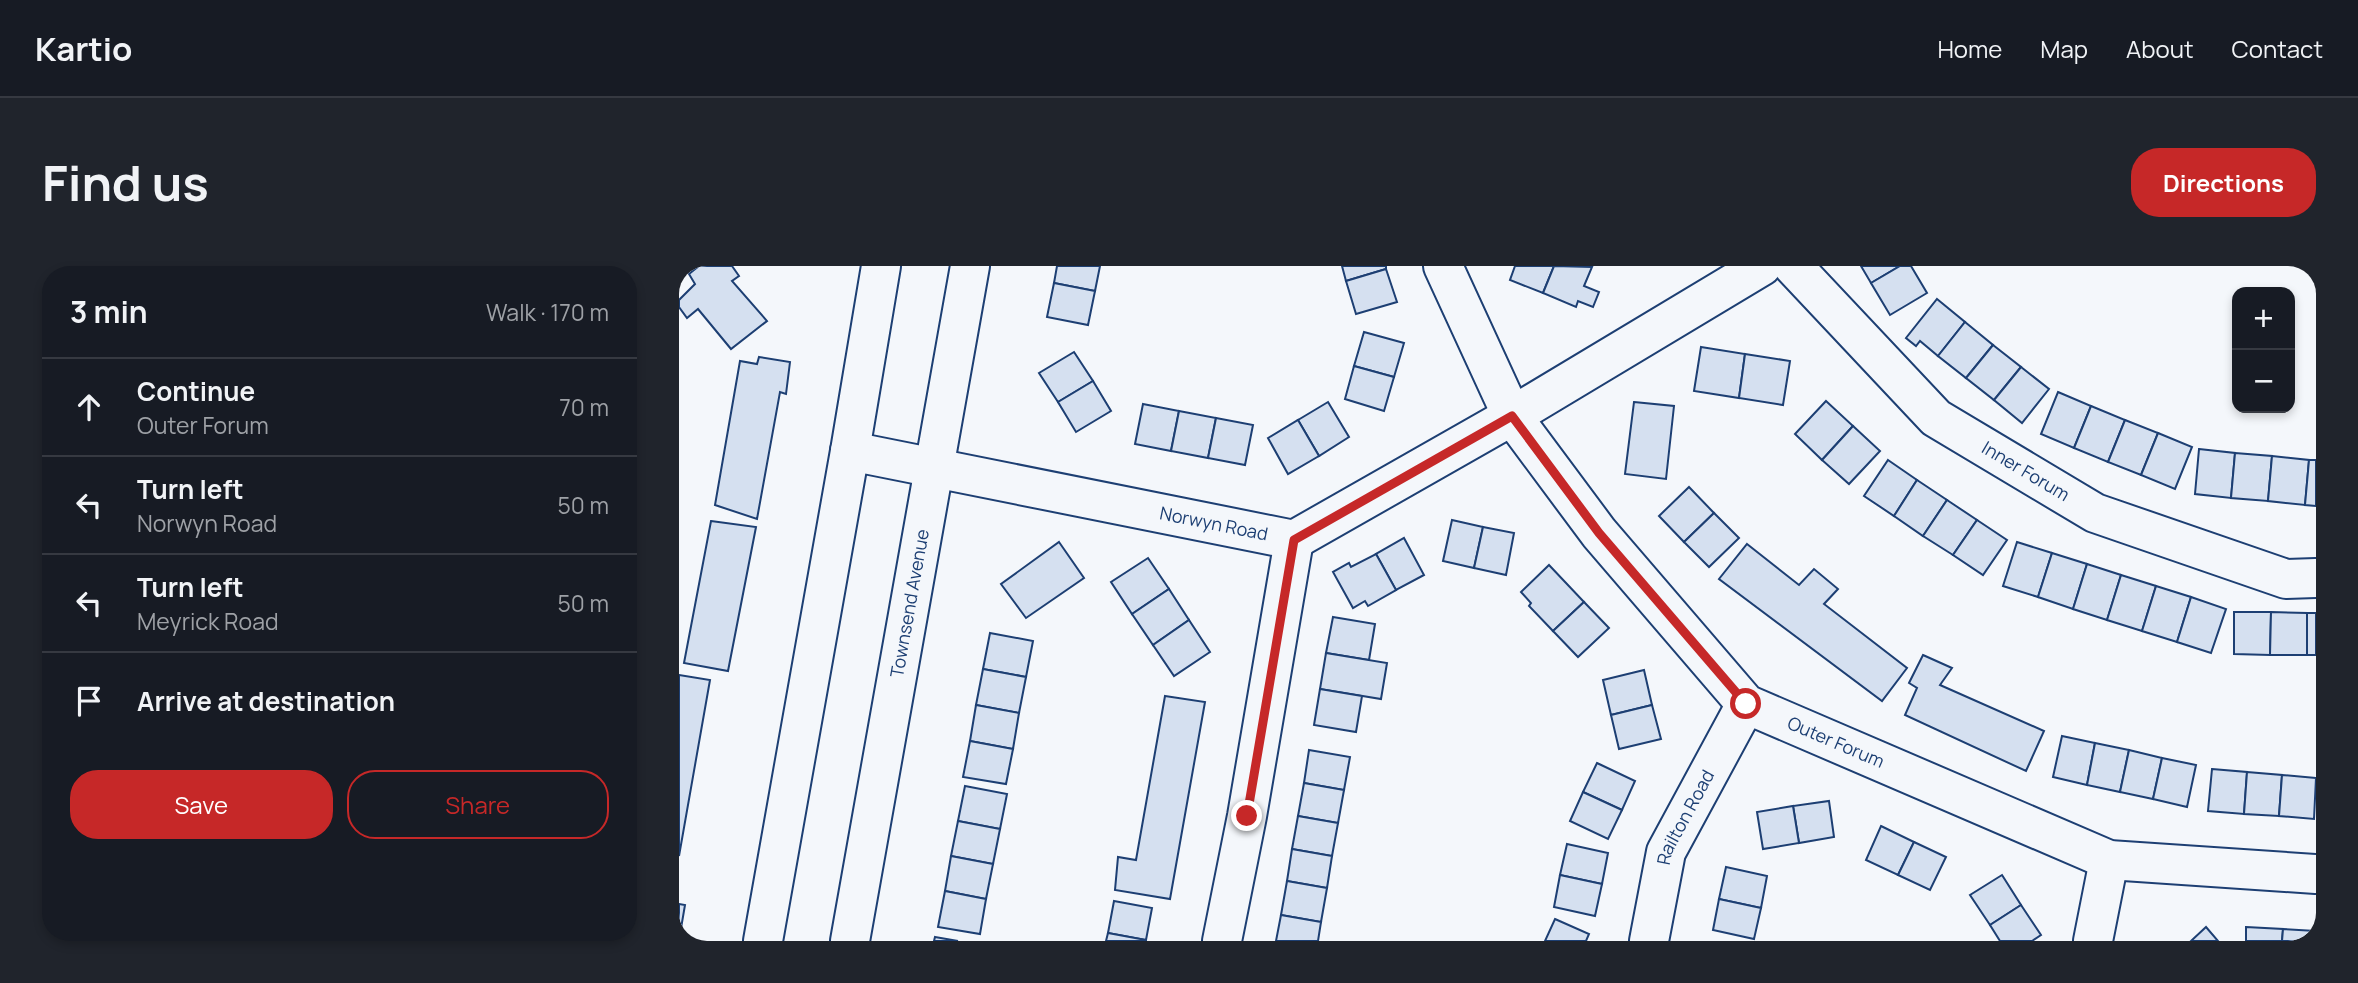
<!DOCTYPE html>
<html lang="en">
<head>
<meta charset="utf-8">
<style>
	body { margin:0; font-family:Manrope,sans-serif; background:#20242c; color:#f1f3f6 }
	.controls { position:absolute; right:21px; top:21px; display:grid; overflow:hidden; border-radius:14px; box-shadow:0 4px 10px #0003 }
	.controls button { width:63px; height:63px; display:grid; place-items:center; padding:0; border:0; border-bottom:2px solid #363941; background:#171b24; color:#f1f3f6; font:35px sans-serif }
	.stop { position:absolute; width:21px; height:21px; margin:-16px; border:5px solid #c62828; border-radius:50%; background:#fff }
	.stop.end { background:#c62828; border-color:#fff; box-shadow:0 2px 7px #0008 }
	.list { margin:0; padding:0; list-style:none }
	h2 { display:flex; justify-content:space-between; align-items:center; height:91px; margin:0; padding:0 28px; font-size:30px }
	h2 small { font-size:23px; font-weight:400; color:#9ea1a6 }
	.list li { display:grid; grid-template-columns:46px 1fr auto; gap:21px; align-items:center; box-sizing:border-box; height:98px; padding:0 28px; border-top:2px solid #363941 }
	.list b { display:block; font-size:26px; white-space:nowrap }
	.list p { margin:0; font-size:23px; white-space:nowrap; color:#9ea1a6 }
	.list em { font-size:23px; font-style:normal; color:#9ea1a6 }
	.actions { display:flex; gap:14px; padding:21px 28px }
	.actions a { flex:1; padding:16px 0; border:2px solid #c62828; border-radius:28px; text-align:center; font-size:24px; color:#c62828 }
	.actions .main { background:#c62828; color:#fff }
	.icon { flex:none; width:38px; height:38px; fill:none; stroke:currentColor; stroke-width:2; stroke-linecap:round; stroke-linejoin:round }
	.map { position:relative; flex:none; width:1637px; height:675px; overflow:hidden; border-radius:28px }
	header { display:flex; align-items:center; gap:42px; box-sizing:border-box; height:98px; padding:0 35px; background:#171b24; border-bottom:2px solid #363941 }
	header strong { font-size:33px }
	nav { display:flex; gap:38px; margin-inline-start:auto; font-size:24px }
	.intro { display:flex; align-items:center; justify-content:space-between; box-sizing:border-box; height:168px; padding:0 42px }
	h1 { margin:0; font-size:49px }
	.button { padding:18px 32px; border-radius:28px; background:#c62828; color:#fff; font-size:24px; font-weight:700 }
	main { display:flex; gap:42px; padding:0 42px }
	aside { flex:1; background:#171b24; border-radius:28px; box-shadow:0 4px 10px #0003 }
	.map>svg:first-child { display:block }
	.building { fill:#d5e0f0; stroke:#1d3f73; stroke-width:2 }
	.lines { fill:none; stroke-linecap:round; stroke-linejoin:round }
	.minor-casing { stroke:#1d3f73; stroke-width:42 }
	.major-casing { stroke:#1d3f73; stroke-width:42 }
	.minor { stroke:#f4f7fb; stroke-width:38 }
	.major { stroke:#f4f7fb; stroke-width:38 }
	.route { stroke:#c62828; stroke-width:9 }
	.labels { text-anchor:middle; stroke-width:5; stroke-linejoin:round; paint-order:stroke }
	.street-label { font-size:18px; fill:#1d3f73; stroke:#f4f7fb }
</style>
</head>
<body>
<header>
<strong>Kartio</strong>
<nav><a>Home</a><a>Map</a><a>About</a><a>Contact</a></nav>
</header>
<div class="intro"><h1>Find us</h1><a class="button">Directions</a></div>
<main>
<aside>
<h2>3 min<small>Walk · 170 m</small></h2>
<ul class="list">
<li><svg class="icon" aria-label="ahead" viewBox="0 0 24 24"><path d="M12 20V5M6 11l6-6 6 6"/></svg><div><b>Continue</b><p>Outer Forum</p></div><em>70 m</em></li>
<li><svg class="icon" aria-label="left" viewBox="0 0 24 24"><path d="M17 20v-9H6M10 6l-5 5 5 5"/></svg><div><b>Turn left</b><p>Norwyn Road</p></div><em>50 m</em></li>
<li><svg class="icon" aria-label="left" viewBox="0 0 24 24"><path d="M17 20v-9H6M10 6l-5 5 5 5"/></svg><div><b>Turn left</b><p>Meyrick Road</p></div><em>50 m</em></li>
<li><svg class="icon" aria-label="arrive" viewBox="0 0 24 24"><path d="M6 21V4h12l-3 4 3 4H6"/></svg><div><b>Arrive at destination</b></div></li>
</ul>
<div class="actions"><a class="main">Save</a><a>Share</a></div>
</aside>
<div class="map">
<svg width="1637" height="675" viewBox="0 0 1637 675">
	<rect width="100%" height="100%" fill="#f4f7fb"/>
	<g class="building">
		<polygon points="20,0 53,0 60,10 53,15 88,55 52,83 19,43 8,52 0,41 0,34 16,18 10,8"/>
		<polygon points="378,0 421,0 416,25 375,17"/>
		<polygon points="663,0 707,0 707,3 667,15"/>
		<polygon points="836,0 875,0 864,27 831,14"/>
		<polygon points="875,0 913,1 905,20 920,26 914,41 899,35 897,41 864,27"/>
		<polygon points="1182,0 1221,0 1192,17"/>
		<polygon points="1221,0 1232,0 1248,27 1211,49 1192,17"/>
		<polygon points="707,3 718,36 677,48 667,15"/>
		<polygon points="375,17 416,25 409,59 368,51"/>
		<polygon points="1258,33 1286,56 1259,90 1241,75 1237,80 1227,72"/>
		<polygon points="1286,56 1314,79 1287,112 1259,90"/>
		<polygon points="685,66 725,77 715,111 675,100"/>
		<polygon points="1314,79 1342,101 1315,134 1287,112"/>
		<polygon points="1022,81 1066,88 1060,132 1015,125"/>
		<polygon points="395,86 414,115 379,136 360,107"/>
		<polygon points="1066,88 1111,95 1104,139 1060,132"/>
		<polygon points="80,91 111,96 107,128 101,126 78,253 36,239 61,95 78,98"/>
		<polygon points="675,100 715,111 705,145 666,133"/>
		<polygon points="1342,101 1370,123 1343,157 1315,134"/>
		<polygon points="414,115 432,145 397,166 379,136"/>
		<polygon points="1379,126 1412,140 1395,182 1362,168"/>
		<polygon points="1147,135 1174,160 1143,194 1116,168"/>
		<polygon points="649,136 670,171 640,190 619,154"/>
		<polygon points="955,136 995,140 987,213 946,208"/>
		<polygon points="464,138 500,145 492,185 456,178"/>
		<polygon points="1412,140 1446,154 1429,196 1395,182"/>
		<polygon points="500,145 537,152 529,192 492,185"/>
		<polygon points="537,152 574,159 566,199 529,192"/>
		<polygon points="619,154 640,190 609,208 589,172"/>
		<polygon points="1446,154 1479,167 1462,209 1429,196"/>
		<polygon points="1174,160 1201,185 1170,218 1143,194"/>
		<polygon points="1479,167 1513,181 1496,223 1462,209"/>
		<polygon points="1520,183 1556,187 1552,232 1516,228"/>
		<polygon points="1556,187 1593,190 1589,235 1552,232"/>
		<polygon points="1593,190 1630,194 1626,239 1589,235"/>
		<polygon points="1209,194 1238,214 1215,250 1185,230"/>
		<polygon points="1630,194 1637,194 1637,240 1626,239"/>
		<polygon points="1238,214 1268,234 1244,270 1215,250"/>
		<polygon points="1010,221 1035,247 1005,276 980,250"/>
		<polygon points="1268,234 1298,254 1274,289 1244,270"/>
		<polygon points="1035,247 1060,272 1030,301 1005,276"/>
		<polygon points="773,254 804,261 795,302 764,295"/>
		<polygon points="1298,254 1328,274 1304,309 1274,289"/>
		<polygon points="32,255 77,261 49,405 5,397"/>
		<polygon points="804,261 835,267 827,309 795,302"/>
		<polygon points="725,272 745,309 717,324 697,288"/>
		<polygon points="380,276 405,312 347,352 322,318"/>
		<polygon points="1338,276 1373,287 1359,331 1324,320"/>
		<polygon points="1068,278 1120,319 1135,303 1159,323 1145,338 1228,402 1203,435 1040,313"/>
		<polygon points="1373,287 1408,298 1394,343 1359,331"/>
		<polygon points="697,288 717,324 689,340 686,335 674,342 654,306 670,297 672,301"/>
		<polygon points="469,292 490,323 453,348 432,316"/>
		<polygon points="1408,298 1442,309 1428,354 1394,343"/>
		<polygon points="870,299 905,336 874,365 850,340 852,337 842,326"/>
		<polygon points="1442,309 1477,320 1463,365 1428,354"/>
		<polygon points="1477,320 1512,331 1498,376 1463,365"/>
		<polygon points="490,323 510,354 474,379 453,348"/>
		<polygon points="1512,331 1547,343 1532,387 1498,376"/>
		<polygon points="905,336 930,362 899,391 874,365"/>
		<polygon points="1555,346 1592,346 1591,389 1555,388"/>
		<polygon points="1592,346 1628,347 1628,389 1591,389"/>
		<rect x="1628" y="347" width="9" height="42"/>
		<polygon points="654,351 696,358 690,394 647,387"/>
		<polygon points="510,354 531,386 495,410 474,379"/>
		<polygon points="311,367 354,375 347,411 304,403"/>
		<polygon points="647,387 708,397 702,433 641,423"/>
		<polygon points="1244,389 1273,402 1261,419 1365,465 1347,505 1226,449 1238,422 1230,417"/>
		<polygon points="304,403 347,411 340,447 297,439"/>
		<polygon points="965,404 973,439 932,449 924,414"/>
		<polygon points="0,409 31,414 0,590"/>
		<polygon points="641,423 683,430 677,466 635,459"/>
		<polygon points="486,430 526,436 491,633 436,624 439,591 457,594"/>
		<polygon points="297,439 340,447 334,483 291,475"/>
		<polygon points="973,439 982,473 940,483 932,449"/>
		<polygon points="1383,470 1416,477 1408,519 1374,511"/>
		<polygon points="291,475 334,483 327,518 284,511"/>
		<polygon points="1416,477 1450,484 1441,526 1408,519"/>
		<polygon points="630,484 671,491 665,524 625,517"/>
		<polygon points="1450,484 1483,492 1474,533 1441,526"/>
		<polygon points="1483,492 1517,499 1508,541 1474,533"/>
		<polygon points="918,497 956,515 943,544 904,526"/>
		<polygon points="1533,503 1568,506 1565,548 1529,545"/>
		<polygon points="1568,506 1603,509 1600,550 1565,548"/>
		<polygon points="1603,509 1637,512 1635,553 1600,550"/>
		<polygon points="625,517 665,524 659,557 619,550"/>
		<polygon points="286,520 328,528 321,563 279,555"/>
		<polygon points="904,526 943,544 929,573 891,555"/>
		<polygon points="1150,535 1155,571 1120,577 1114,540"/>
		<polygon points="1114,540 1120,577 1084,583 1078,546"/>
		<polygon points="619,550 659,557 653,590 613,583"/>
		<polygon points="279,555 321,563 314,598 272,590"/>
		<polygon points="1202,560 1235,576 1219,609 1187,594"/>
		<polygon points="1235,576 1267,591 1251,624 1219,609"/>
		<polygon points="888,578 929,587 923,618 881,609"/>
		<polygon points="613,583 653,590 648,622 608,615"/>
		<polygon points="272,590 314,598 307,633 266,625"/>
		<polygon points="1047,601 1088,610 1082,642 1040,633"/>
		<polygon points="881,609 923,618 916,650 875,641"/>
		<polygon points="1323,609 1342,639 1311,659 1291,629"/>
		<polygon points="608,615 648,622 642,656 602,649"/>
		<polygon points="266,625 307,633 301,668 259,661"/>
		<polygon points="1040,633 1082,642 1075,673 1034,664"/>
		<polygon points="435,635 473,642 467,674 429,667"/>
		<polygon points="0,638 6,639 0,674"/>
		<polygon points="1342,639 1362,669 1353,675 1321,675 1311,659"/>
		<polygon points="602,649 642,656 639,675 597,675"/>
		<polygon points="876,653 910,668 907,675 866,675"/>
		<polygon points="1527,661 1539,675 1512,675"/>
		<polygon points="1567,661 1604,663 1603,675 1567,675"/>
		<polygon points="1604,663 1637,665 1637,675 1603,675"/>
		<polygon points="429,667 467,674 467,675 427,675"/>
		<polygon points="256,671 279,675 255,675"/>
	</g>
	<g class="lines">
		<g class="minor-casing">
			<g id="minor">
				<path id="s1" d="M764,0l69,150 87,117 147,171 363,156 207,14"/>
				<path id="s2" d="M1114,0l143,152 159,95 191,66 30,-1"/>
				<path id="s3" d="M171,185l444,89 218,-124 250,-150"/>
				<polyline points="543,675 568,550 615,274"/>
				<path id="s4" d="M970,675l17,-89 80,-148"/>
				<polyline points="1414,675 1430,594"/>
			</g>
		</g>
		<g class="major-casing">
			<g id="major">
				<polyline points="84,675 171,185 202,0"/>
				<path id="s5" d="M171,675l120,-675"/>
			</g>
		</g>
		<use href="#minor" class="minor"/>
		<use href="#major" class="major"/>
	</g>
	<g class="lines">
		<polyline class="route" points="568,550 615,274 833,150 920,267 1067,438"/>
	</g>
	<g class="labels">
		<g class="street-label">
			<text dy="6" stroke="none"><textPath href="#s2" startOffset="313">Inner Forum</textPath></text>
			<text dy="6" stroke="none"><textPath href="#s3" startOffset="371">Norwyn Road</textPath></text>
			<text dy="6" stroke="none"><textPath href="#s5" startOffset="343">Townsend Avenue</textPath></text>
			<text dy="6" stroke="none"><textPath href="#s1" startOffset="634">Outer Forum</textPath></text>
			<text dy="6" stroke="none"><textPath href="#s4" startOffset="130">Railton Road</textPath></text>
		</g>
	</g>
</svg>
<div class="controls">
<button>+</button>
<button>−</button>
</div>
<div class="stop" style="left:1067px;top:438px"></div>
<div class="stop end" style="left:568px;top:550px"></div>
</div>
</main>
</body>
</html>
